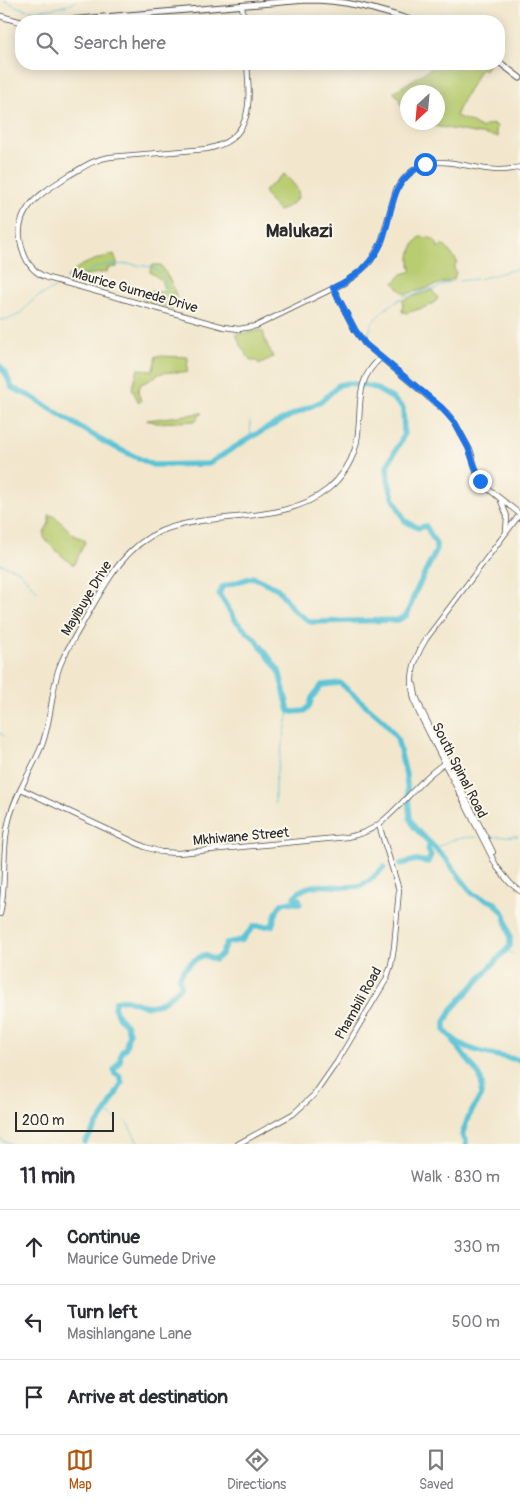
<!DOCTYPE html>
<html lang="en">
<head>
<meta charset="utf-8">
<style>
	body { margin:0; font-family:Pangolin,sans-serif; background:#f2f2f3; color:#2b2b33 }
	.compass { position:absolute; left:400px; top:85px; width:45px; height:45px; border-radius:50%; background:#fff; box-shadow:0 2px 12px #0003; rotate:206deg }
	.scale { position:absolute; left:15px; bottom:12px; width:99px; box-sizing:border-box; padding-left:5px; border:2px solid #2b2b2b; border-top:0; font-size:14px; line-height:18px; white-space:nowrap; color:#2b2b2b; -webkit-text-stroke:4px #fbf7ec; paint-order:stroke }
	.stop { position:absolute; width:15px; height:15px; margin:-11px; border:4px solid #1a73e8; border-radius:50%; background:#fff }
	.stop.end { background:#1a73e8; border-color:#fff; box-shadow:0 1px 5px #0008 }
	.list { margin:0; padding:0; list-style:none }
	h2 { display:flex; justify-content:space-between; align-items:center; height:65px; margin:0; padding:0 20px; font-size:21px }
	h2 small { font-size:16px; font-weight:400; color:#7c7c81 }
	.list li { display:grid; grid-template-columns:32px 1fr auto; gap:15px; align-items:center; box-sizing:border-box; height:75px; padding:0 20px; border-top:1px solid #e1e1e2 }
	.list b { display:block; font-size:19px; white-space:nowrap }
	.list p { margin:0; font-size:16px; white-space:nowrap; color:#7c7c81 }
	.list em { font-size:16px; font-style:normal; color:#7c7c81 }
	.icon { flex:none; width:28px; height:28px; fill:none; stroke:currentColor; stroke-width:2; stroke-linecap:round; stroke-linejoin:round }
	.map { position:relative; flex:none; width:520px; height:1144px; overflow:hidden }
	.search { position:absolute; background:#fff; box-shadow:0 2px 12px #0003; left:15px; right:15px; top:15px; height:55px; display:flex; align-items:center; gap:12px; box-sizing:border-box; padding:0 18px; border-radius:20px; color:#7c7c81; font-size:19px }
	.sheet { height:290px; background:#fff }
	nav { display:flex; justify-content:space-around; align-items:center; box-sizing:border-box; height:70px; border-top:1px solid #e1e1e2; background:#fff; font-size:14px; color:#7c7c81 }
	nav a { display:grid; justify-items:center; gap:2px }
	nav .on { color:#b45309 }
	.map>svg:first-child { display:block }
	.green { fill:#b8cc6f; stroke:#727c4d }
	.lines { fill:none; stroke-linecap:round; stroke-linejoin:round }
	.stream { stroke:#5ac3d6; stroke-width:1 }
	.river { stroke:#5ac3d6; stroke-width:5.5 }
	.tertiary-casing { stroke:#494743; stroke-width:6 }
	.secondary-casing { stroke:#494743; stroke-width:7 }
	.tertiary { stroke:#fff; stroke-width:4.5 }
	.secondary { stroke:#fff; stroke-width:5 }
	.route { stroke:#1a73e8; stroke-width:6 }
	.labels { text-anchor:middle; stroke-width:4; stroke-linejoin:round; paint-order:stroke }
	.street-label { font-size:14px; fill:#2b2b2b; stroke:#fbf7ec }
	.district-label { font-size:19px; font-weight:bold; fill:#2b2b2b; stroke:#fbf7ec }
</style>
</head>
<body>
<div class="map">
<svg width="520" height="1144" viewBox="0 0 520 1144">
	<rect width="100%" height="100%" fill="#fbf7ec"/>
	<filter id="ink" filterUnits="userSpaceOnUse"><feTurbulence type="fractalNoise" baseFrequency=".02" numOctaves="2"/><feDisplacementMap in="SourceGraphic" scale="10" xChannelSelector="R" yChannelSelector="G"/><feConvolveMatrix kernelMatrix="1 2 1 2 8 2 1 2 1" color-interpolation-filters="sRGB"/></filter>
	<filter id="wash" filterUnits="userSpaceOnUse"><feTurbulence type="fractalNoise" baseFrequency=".0096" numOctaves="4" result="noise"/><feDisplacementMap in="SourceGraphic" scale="20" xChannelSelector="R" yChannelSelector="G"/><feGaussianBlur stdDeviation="1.12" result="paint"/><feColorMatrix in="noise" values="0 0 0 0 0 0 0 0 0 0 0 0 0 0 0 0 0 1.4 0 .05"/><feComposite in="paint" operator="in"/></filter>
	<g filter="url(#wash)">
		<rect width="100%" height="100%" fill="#f2e7cd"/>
		<g class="green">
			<polygon points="438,64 474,64 477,65 478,64 489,64 485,70 481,68 458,109 456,116 471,122 482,129 485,125 495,124 497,127 496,130 498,137 416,123 438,122 438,92 408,92 407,110 405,111 399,101 400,99 394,93 394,92"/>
			<path d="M284,174c20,19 20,25 -5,37l-9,-9 -6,-11z"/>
			<path d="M420,237c9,0 17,1 18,11l5,-4 14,17 -3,7 2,4 -2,7 -36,12 -14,3 -10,-11 8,-9 10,-3c-5,-11 -1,-26 8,-34z"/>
			<path d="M114,254l3,8v5l-9,1 -1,4 -21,3 -4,9 -15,-4c4,-15 34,-22 47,-26z"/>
			<path d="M154,265h7c7,13 21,30 12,44l-30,-8 4,-10 18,1 -4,-12 -11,-8 1,-6z"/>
			<path d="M432,290l6,8c-5,10 -20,10 -30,15l-6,-1 1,-12z"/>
			<polygon points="262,330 263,331 265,340 273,357 259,364 257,361 251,361 242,348 236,334 248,333"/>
			<path d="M156,356l32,1 -1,16c-5,-2 -24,-1 -28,1 -6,4 -11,8 -18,10l-3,8 3,9 -2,2 -7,-14 6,-20 15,1z"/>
			<polygon points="202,413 195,421 157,423 147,420"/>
			<path d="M49,515l6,1 20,20 9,3 1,3 -11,23c-3,-1 -26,-21 -28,-25 -3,-3 -2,-3 -2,-8l5,-9z"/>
		</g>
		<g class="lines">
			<g class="stream">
				<path d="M4,0c17,10 27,12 47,9 7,-1 13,-4 20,-4l5,-5"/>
				<polyline points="66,278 83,274 95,268 106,265 129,264 152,267 156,269 165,280 173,305"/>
				<polyline points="459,281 483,278 520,268"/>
				<path d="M0,320c23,-1 22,-13 39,-24 5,-3 12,-5 17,-9"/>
				<polyline points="371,346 367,338 373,321 385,309 405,296 414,295 425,290 435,289 446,283 452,282"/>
				<polyline points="250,421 251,437"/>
				<polyline points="0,564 18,570 38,592"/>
				<polyline points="0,733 4,736"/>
				<polyline points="275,804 275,782 289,711"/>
				<polyline points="491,837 518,836"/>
				<path d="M436,849c13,-11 25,-11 41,-12"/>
				<polyline points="506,950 513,954"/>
				<polyline points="106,1112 118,1120"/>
				<polyline points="126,1121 139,1144"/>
				<polyline points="0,1139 11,1144"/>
			</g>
			<g class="river">
				<path d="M0,366l6,8 6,14 18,8 76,47 47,22 55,-1 43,-27 39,-21 32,-15 17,-16 9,-2 25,4 19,11 11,10 1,27 -17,31 1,14 5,17 12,24 13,7 8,-2 10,18v7l-21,42 -8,22 -9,5 -87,2 -17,-11 -16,-22 -25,-12 -31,10 -3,7 17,27 21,20 22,30 10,40 4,1 12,-1 4,-4 3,-9 10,-13 18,-2 44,38 13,17 9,37 4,43 4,9 31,31 28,36 22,9 10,12 5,23v8l-4,4 -54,59 -7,13v9c18,21 49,24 75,29"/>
				<polyline points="401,864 416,860 428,862 431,855 428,850 430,843"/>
				<polyline points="454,1042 480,1076 482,1085 481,1095 468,1118 462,1135 466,1140 466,1144"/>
				<path d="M85,1142l21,-30 16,-29 -2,-7 -5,-2 -1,-4 6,-9 1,-8 5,-6 3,-15 -3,-8 -7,-6 -5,-11 2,-6c13,-4 15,2 27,4 15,4 28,-9 37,-18l1,-3 -2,-6c4,-10 15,-19 25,-23l11,5 7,-7 4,-10 16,-3 12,-14h18c3,-7 5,-24 15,-24 5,0 7,2 13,1l-1,-4h-4l-1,-2c15,-20 44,-7 64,-11 11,-2 18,-12 26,-19"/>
			</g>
		</g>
	</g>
	<g filter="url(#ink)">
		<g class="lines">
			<g class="tertiary-casing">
				<g id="tertiary">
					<polyline points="242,6 244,21"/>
					<path d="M247,64c3,38 7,75 -40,85l-97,8c-16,2 -28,11 -42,19 -28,18 -59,36 -45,75 4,13 13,23 25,27l176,49 15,2 17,-3 88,-43 13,-9 13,-12 11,-19 15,-53c33,-56 79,-8 124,-23"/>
					<polyline points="333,288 355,330 365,344 447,413 455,423 471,452 477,475 482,484 520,514"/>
					<polyline points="501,501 507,516 506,532"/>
					<path d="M520,514l-94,125c-15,24 -19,47 -7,74l78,154 13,16 10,8"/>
					<polyline points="414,685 416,696 422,711 493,852"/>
					<path d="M21,789l124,58 16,5 17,1 169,-16c11,-2 23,-6 32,-13 25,-19 42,-47 69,-63"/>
					<path d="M0,914c7,-30 1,-63 9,-94 6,-26 23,-50 33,-75 9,-24 9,-50 16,-74 5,-17 16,-32 24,-47 21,-35 39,-76 79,-93 51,-21 122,-5 167,-42 12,-10 22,-24 27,-40 10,-33 -5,-66 26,-91"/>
					<polyline points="238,1144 293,1114 314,1095 337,1062 386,980 391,965 394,948 399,890 379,825"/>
				</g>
			</g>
			<g class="secondary-casing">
				<g id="secondary">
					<polyline points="0,16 21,22"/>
					<path d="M56,21l250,-21c42,0 69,9 108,21"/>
					<polyline points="499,62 520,78"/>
				</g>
			</g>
			<use href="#tertiary" class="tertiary"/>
			<use href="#secondary" class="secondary"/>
		</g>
	</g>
	<g class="lines" filter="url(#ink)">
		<path class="route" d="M425,164c-40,18 -30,52 -46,84 -10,19 -27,31 -46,40l22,42 10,14 76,63 14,16 13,24 12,34"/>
	</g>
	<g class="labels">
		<g class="street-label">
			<text transform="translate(135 290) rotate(16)" y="5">Maurice Gumede Drive</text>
			<text transform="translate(86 598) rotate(-59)" y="5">Mayibuye Drive</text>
			<text transform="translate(460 770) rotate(63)" y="5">South Spinal Road</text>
			<text transform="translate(241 836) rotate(-5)" y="5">Mkhiwane Street</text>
			<text transform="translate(358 1003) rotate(-61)" y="5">Phambili Road</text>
		</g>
		<g class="district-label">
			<text x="299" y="237">Malukazi</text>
		</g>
	</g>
</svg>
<svg class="compass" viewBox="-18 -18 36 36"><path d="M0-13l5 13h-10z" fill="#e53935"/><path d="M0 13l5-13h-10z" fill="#7c7c81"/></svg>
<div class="scale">200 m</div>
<div class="stop" style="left:425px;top:164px"></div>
<div class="stop end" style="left:480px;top:481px"></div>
<div class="search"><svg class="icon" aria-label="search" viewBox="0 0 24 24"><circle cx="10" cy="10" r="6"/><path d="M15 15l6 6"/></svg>Search here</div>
</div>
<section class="sheet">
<h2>11 min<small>Walk · 830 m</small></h2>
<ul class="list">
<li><svg class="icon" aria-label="ahead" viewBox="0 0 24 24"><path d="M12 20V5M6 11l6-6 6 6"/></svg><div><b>Continue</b><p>Maurice Gumede Drive</p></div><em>330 m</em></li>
<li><svg class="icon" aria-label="left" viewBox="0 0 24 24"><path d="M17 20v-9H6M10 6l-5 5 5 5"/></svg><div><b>Turn left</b><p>Masihlangane Lane</p></div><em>500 m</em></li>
<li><svg class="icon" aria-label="arrive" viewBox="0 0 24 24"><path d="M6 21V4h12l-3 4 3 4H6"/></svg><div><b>Arrive at destination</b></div></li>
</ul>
</section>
<nav>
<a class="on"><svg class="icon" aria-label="map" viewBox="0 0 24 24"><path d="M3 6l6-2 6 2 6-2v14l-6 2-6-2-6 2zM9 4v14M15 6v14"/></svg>Map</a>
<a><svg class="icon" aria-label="directions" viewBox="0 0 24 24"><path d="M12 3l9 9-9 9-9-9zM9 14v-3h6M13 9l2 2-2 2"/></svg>Directions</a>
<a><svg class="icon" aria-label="saved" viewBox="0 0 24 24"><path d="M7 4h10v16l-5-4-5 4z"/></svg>Saved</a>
</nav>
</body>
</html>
